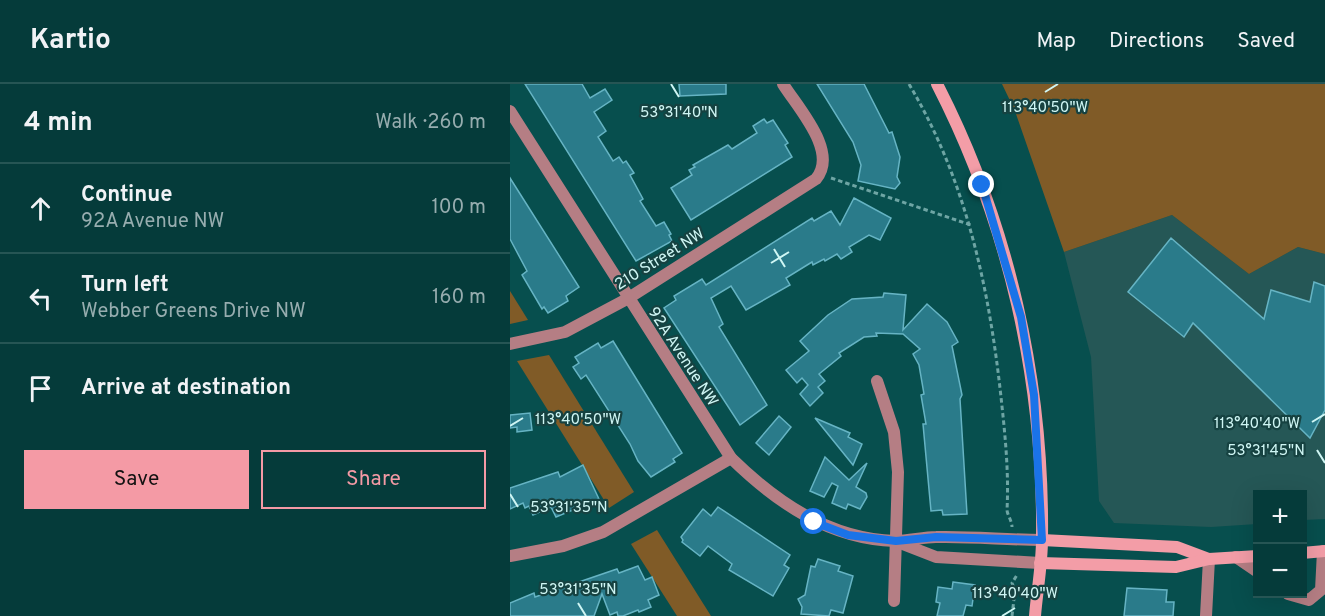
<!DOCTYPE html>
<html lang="en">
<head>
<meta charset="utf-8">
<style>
	body { margin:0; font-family:Overpass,sans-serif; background:#0e4242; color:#f1f3f6 }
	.controls { position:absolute; right:18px; bottom:18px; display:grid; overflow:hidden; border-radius:0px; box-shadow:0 6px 24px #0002 }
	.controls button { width:54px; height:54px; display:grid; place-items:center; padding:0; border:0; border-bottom:2px solid #265554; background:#053b3a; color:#f1f3f6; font:30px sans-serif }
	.stop { position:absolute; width:18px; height:18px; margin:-14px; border:4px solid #1a73e8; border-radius:50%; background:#fff }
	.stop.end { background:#1a73e8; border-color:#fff; box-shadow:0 2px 6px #0008 }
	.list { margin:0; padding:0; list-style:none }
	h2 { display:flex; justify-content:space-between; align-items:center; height:78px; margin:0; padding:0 24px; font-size:26px }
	h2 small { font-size:20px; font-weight:400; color:#97adaf }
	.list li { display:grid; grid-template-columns:39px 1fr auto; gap:18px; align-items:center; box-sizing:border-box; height:90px; padding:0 24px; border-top:2px solid #265554 }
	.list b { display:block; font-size:22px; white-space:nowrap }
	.list p { margin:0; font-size:20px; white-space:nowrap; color:#97adaf }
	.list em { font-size:20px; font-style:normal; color:#97adaf }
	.actions { display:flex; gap:12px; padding:18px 24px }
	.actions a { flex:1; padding:14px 0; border:2px solid #f49aa5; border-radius:0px; text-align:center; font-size:21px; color:#f49aa5 }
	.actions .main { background:#f49aa5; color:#111 }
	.icon { flex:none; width:33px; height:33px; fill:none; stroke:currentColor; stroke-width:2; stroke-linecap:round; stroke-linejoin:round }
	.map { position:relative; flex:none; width:815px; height:532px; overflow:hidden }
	header { display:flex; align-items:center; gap:36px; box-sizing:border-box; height:84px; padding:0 30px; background:#053b3a; border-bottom:2px solid #265554 }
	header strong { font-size:28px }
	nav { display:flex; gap:33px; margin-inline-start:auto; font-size:21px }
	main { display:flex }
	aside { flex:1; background:#053b3a }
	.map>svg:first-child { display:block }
	.built { fill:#255756 }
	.green { fill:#805b27 }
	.building { fill:#2a7b8a; stroke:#66b4c4; stroke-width:1.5 }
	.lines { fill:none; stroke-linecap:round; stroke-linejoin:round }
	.path { stroke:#6ea5a4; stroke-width:3; stroke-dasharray:4.5 3; stroke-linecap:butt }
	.street { stroke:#b57e84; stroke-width:12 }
	.secondary { stroke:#f39da7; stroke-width:12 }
	.route { stroke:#1a73e8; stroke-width:8 }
	.ticks { fill:none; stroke:#cff6f4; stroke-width:2 }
	.labels { text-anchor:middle; stroke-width:4.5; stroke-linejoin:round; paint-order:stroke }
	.street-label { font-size:16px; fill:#cff6f4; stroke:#164241 }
	.ticks-label { font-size:15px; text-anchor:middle; fill:#cff6f4; stroke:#164241; stroke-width:4.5; stroke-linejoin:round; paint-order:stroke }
</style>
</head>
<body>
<header>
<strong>Kartio</strong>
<nav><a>Map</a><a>Directions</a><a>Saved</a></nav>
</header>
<main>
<aside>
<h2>4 min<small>Walk · 260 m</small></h2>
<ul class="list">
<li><svg class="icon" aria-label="ahead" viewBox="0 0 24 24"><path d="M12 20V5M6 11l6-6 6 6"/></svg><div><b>Continue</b><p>92A Avenue NW</p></div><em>100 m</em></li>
<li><svg class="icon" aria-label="left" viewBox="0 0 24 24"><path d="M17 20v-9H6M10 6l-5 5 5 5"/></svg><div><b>Turn left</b><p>Webber Greens Drive NW</p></div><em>160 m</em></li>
<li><svg class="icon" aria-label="arrive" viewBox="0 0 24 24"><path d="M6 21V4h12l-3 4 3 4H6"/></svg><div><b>Arrive at destination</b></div></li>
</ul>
<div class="actions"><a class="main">Save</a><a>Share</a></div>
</aside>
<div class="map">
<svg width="815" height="532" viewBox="0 0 815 532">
	<rect width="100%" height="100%" fill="#074f4e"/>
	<polygon class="built" points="662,131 739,190 788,163 815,170 815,435 793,436 792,410 748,410 747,440 701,443 604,439 589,417 581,273 554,168"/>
	<g class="green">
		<polygon points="492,0 815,0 815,170 788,163 739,190 662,131 554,168 505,27"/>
		<polygon points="0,207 18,236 0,240"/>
		<polygon points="39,271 124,408 99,424 7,277"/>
		<polygon points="147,446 201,532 167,532 121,460"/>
	</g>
	<g class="building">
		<polygon points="15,0 72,0 80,14 95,5 102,16 84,28 96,47 88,53 103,77 109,73 113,79 116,77 124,89 120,91 133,115 130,117 146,142 154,138 161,150 159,151 162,157 126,177"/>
		<polygon points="169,0 216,0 216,10 170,12"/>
		<polygon points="307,0 354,0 379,49 382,48 390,73 387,93 390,99 385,105 348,97 351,81 343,58"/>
		<polygon points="254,35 257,39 263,36 278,59 275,61 282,73 181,136 161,104 182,91 179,86 185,83 183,81 218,61 222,65 247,49 243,42"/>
		<polygon points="0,94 69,203 56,212 58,217 38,229 34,223 32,225 12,191 17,187 0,155"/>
		<polygon points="344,114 381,134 370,156 359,151 339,163 342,168 331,175 327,170 315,177 314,175 303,181 302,178 276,194 280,201 236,226 221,202 201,214 213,240 209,243 257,321 230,341 154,224 166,216 164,212 192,195 196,201 302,134 304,137 321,127 330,141"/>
		<polygon points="661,154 754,235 761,206 800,218 804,198 815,202 815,326 800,354 683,239 674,253 618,208"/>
		<polygon points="374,209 396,211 393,246 417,220 437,238 448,258 442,262 452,311 450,315 457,430 433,431 432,426 421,427 413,340 416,340 411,311 414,310 409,281 403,270 410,265 393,250 366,249 367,252 354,253 329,269 331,272 309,290 315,297 308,303 313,309 300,322 290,310 298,301 292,294 287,299 276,286 299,267 290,257 318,231 342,215 373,213"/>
		<polygon points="103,257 172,369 163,375 165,378 141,393 128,377 120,360 76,291 71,295 63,283 69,279 65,273 88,259 91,264"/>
		<polygon points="20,329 22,346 7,348 7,343 0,344 0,331"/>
		<polygon points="269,332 281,343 259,371 246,359"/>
		<polygon points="305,334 340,349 338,353 352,360 343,381"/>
		<polygon points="315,373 339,396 357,379 346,403 356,409 357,413 350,425 338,420 336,425 322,419 328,402 322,399 314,413 300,407"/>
		<polygon points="73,381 89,415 46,433 41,423 23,431 19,422 15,424 13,419 0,425 0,404 48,388 50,393"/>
		<polygon points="208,423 280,471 274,481 279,484 263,512 219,486 222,480 198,462 190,472 172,458 173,456 171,453 193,425 201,432"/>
		<polygon points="308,475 330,482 328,487 343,492 333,529 321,526 319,532 291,530 292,523 288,515 295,511 301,482 305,483"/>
		<polygon points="128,482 135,496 142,493 149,511 138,516 141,523 129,528 128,526 113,532 108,532 107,528 100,531 92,510 84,532 0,532 0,519 24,509 25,513 107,485 109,489"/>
		<polygon points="443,498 465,501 462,522 456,521 453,532 427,532 430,519 426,518 428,503 442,505"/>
		<polygon points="617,504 657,506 656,518 664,518 663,532 614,532"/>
	</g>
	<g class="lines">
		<g class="path">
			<path d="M399,0c57,96 80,203 92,313 4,37 8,75 6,113 0,4 5,11 5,17"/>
			<polyline points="321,94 461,141"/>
			<polyline points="502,532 505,506 502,499 507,491"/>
		</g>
		<g class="street">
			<path d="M0,27l221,347c45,44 98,81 164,83 14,0 28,-4 41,-4 35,-1 71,3 106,3"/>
			<path d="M0,260l55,-12 62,-33 189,-120c23,-27 -18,-71 -33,-95"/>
			<polyline points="367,297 384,348 388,388 384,517"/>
			<polyline points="390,459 426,473 530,479"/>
			<polyline points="0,472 53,462 93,448 221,374"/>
			<polyline points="726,473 748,488"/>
			<polyline points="778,510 799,516 811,506 813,467"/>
			<polyline points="696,532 699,475"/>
		</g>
		<g class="secondary">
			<path d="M427,0c72,140 107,297 105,455 0,26 -5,52 -7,77"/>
			<polyline points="532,456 667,463 699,475"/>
			<polyline points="792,469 815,467"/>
			<polyline points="530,479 666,483 699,475 748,472"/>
		</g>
	</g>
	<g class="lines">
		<polyline class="route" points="304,438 338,451 386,457 426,453 532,456 524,311 511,233 472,101"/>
	</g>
	<path class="ticks" d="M161,0l8,13M535,8l13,-8M264,165l11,18M261,179l18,-11M802,338l13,-8M0,342l13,-8M807,366l8,13M0,410l8,13M68,519l8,13M492,532l13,-8"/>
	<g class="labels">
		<g class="street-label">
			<text transform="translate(149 174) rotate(-32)" y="6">210 Street NW</text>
			<text transform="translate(174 272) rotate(57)" y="6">92A Avenue NW</text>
		</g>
	</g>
	<g class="ticks-label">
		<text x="535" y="28">113°40'50"W</text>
		<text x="169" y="33">53°31'40"N</text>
		<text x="68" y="340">113°40'50"W</text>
		<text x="747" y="344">113°40'40"W</text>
		<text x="756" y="371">53°31'45"N</text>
		<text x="59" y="428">53°31'35"N</text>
		<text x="68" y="510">53°31'35"N</text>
		<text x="505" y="514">113°40'40"W</text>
	</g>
</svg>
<div class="controls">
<button>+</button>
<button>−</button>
</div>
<div class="stop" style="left:304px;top:438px"></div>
<div class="stop end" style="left:472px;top:101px"></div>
</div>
</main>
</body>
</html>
